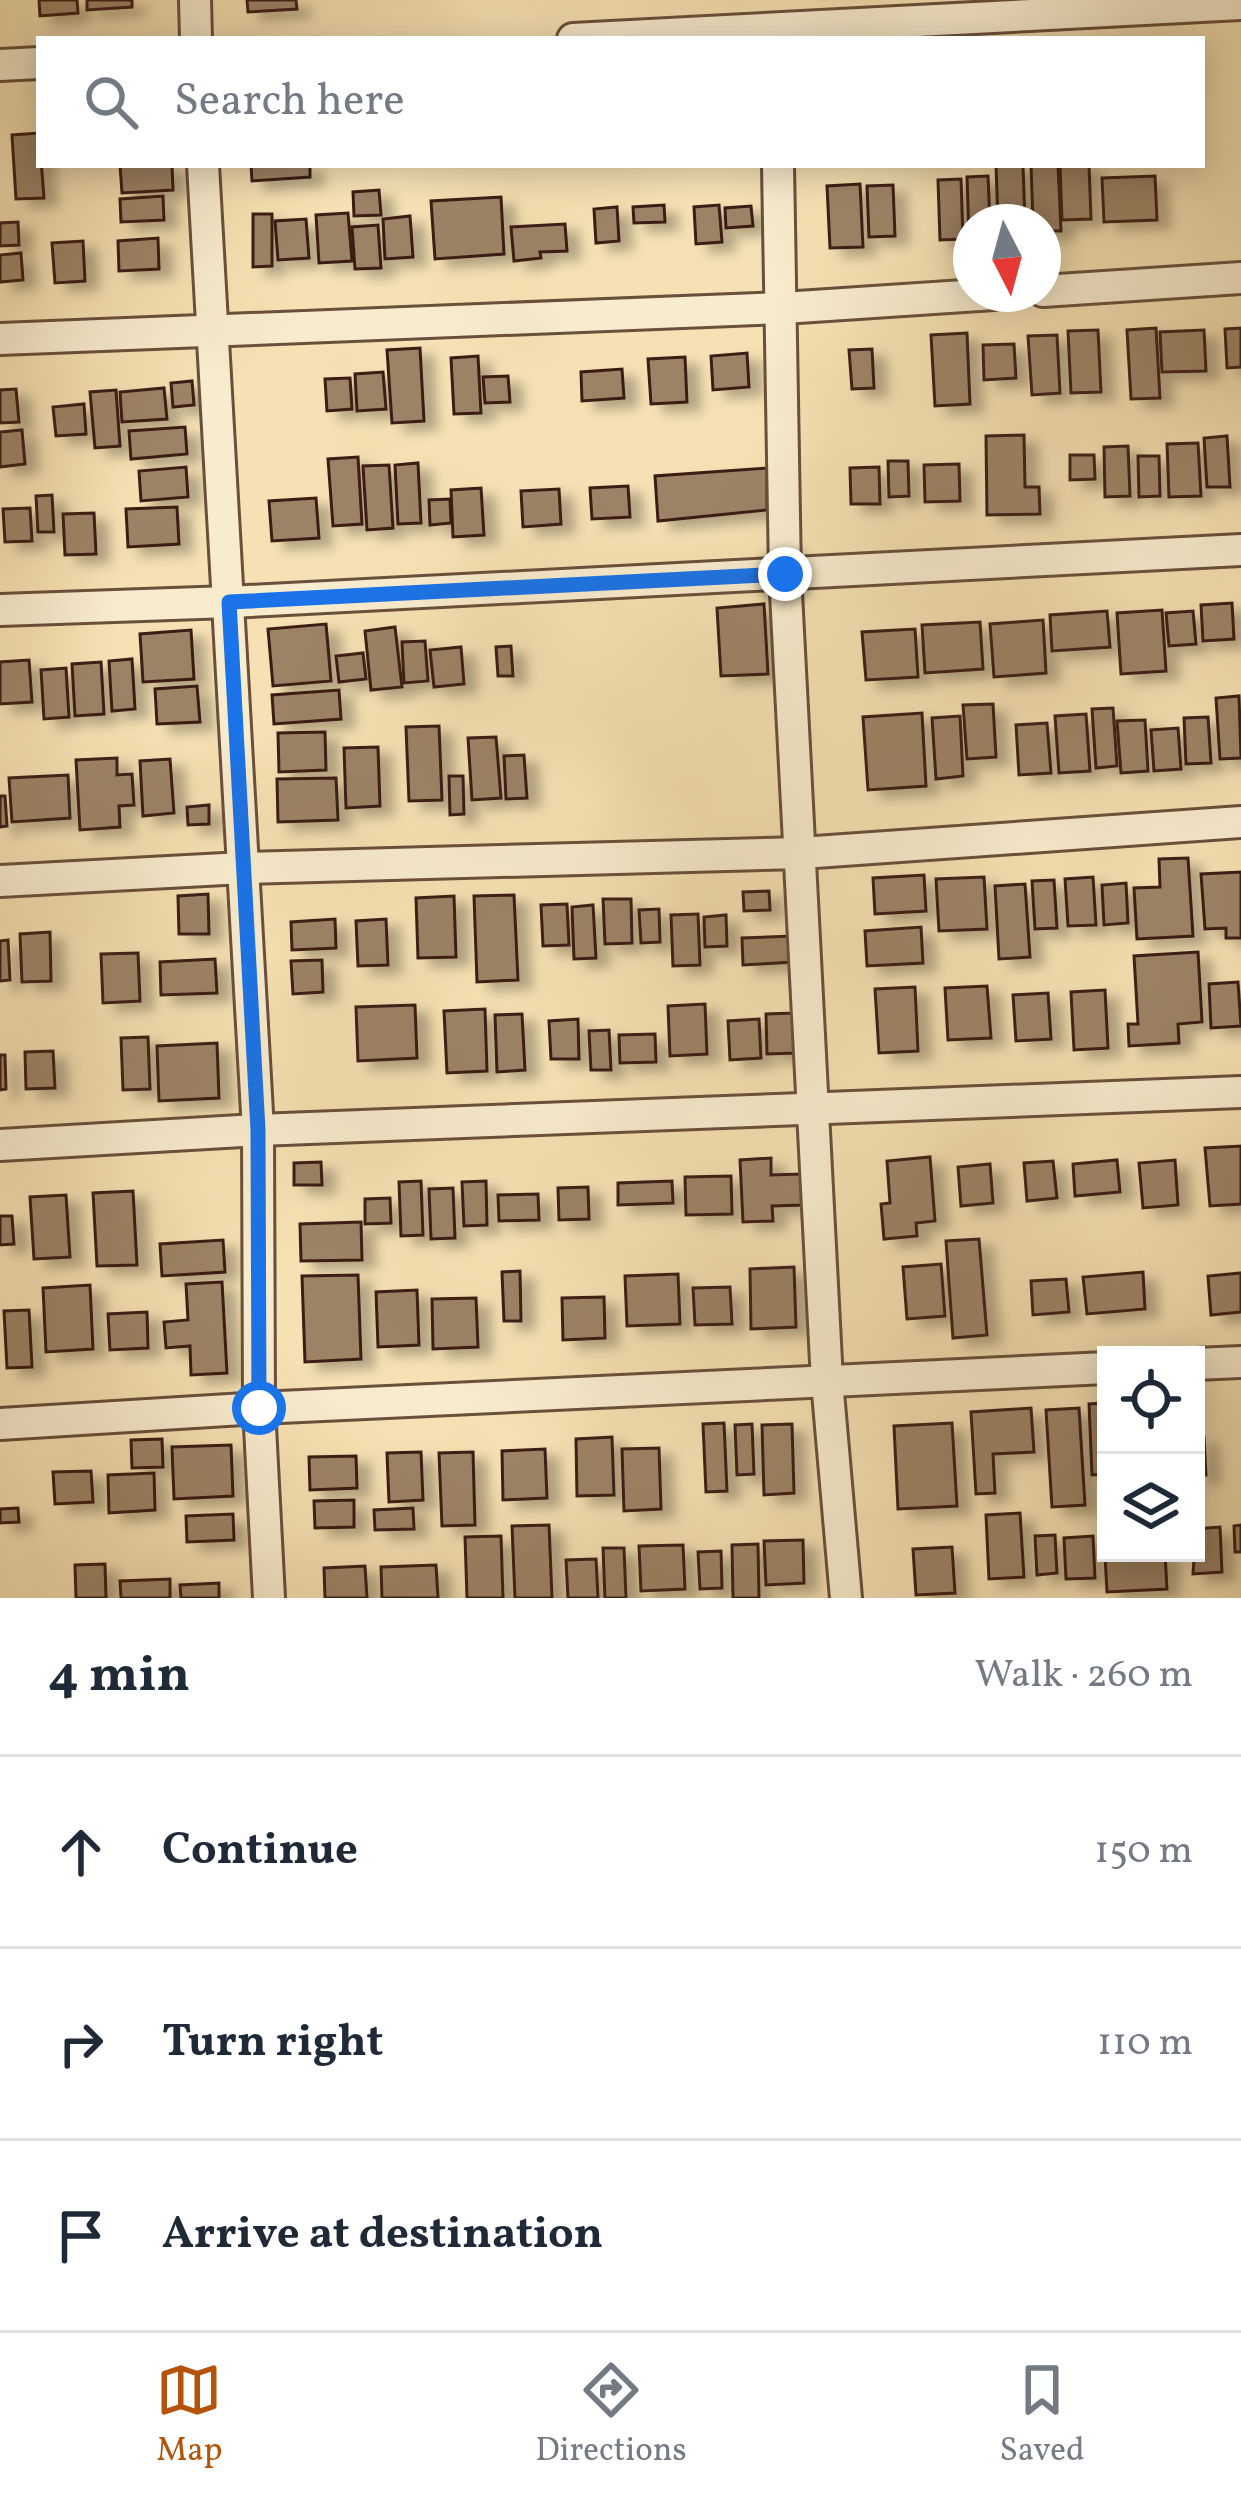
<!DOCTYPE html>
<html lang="en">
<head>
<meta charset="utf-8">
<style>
	body { margin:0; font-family:Vollkorn,serif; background:#f6f6f7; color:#1f2937 }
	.controls { position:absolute; right:36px; bottom:36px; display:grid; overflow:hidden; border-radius:0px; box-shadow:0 6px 30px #0003 }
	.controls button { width:108px; height:108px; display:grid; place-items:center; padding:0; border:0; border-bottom:3px solid #e0e1e3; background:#fff; color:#1f2937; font:60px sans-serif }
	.compass { position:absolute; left:953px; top:204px; width:108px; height:108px; border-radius:50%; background:#fff; box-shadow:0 6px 30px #0003; rotate:174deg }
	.stop { position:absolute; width:36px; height:36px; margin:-27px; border:9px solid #1a73e8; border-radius:50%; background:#fff }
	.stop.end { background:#1a73e8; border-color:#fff; box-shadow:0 3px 12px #0008 }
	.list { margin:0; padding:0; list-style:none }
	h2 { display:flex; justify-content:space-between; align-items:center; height:156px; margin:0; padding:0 48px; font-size:51px }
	h2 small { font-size:39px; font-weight:400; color:#747a83 }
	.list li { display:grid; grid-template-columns:78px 1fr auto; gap:36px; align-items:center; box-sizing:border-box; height:192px; padding:0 48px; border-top:3px solid #e0e1e3 }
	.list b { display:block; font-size:45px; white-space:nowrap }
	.list em { font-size:39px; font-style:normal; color:#747a83 }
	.icon { flex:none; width:66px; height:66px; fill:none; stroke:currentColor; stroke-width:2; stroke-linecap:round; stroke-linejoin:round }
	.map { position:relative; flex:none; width:1241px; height:1598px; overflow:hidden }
	.search { position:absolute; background:#fff; box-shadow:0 6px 30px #0003; left:36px; right:36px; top:36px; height:132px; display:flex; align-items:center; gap:30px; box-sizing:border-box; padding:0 42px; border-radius:0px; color:#747a83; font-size:45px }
	.sheet { height:732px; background:#fff }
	nav { display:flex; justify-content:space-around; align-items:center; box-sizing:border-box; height:168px; border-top:3px solid #e0e1e3; background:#fff; font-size:33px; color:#747a83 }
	nav a { display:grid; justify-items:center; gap:6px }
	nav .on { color:#b45309 }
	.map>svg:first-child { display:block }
	.building { fill:#9c8366; stroke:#3c1e12; stroke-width:3; filter:url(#shadow) }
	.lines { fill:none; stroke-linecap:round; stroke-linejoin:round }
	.street-casing { stroke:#6a4f3a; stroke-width:36 }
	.street { stroke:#f8ecce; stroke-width:30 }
	.route { stroke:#1a73e8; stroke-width:15 }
</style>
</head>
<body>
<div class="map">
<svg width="1241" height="1598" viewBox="0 0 1241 1598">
	<defs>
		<filter id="shadow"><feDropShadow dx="13" dy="8" stdDeviation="6" flood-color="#0004"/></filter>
	</defs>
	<rect width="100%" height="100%" fill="#f5e1b3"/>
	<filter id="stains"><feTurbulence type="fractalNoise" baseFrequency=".00167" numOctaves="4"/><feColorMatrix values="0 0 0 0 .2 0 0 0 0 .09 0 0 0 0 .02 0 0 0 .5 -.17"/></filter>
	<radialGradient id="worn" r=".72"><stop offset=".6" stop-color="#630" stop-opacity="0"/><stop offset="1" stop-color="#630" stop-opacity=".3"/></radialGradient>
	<g class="building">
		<polygon points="39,0 77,0 78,13 40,16"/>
		<polygon points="87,0 132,0 132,7 87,10"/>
		<polygon points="247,0 296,0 297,9 248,12"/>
		<polygon points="39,133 44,198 16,199 12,135"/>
		<polygon points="120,165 172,165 173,190 122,193"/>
		<polygon points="251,165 310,165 310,177 252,181"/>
		<polygon points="996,165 1023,165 1025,222 998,222"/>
		<polygon points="1031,165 1058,165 1061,231 1043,231 1043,222 1033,222"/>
		<polygon points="1060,165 1089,165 1091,219 1062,220"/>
		<polygon points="988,176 990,222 971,222 969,237 967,177"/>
		<polygon points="1155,176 1157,220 1104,222 1102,178"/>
		<polygon points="961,179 963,239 940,240 938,180"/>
		<polygon points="860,184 863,247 830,248 827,186"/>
		<polygon points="893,185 895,236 869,237 867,186"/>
		<polygon points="379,190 381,215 354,216 353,192"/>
		<polygon points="163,196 164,220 121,222 120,199"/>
		<polygon points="501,197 504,254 435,259 431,201"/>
		<polygon points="664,205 665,222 634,223 633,207"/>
		<polygon points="719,205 722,242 696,244 694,207"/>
		<polygon points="751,206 753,226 726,228 725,208"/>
		<polygon points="617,207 619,241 596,243 594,209"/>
		<polygon points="348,213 352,261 319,263 316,215"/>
		<polygon points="253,214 272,214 272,266 253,267"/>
		<polygon points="410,216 413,257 385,259 383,219"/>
		<polygon points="306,219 309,258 278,260 275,221"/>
		<polygon points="18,222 19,245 0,246 0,223"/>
		<polygon points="565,224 567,251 540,252 541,258 514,261 511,227"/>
		<polygon points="378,225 381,268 355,269 352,227"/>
		<polygon points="158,238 159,269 119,271 118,241"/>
		<polygon points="83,241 85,281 55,283 52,243"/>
		<polygon points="21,253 23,280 0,282 0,255"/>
		<polygon points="1156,328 1160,398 1131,399 1127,330"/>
		<polygon points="1241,328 1241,367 1227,368 1225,329"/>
		<polygon points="1098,330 1101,392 1071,393 1068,331"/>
		<polygon points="1204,330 1206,371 1162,372 1160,332"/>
		<polygon points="967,333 970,404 935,406 931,335"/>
		<polygon points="1057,335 1060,393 1032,395 1028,336"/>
		<polygon points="1014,344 1016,378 984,380 983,345"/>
		<polygon points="420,348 424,421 392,423 387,350"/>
		<polygon points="872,349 874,388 852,389 849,350"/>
		<polygon points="747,353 749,387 713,390 711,356"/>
		<polygon points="478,356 481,413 454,414 451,358"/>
		<polygon points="685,357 687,402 651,404 648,359"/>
		<polygon points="622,369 624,398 582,401 581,372"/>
		<polygon points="383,372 386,409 357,411 355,374"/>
		<polygon points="508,376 510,402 485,403 483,377"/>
		<polygon points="350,378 352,409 327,411 325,379"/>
		<polygon points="192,381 194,405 173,407 171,383"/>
		<polygon points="164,388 167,419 122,422 120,392"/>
		<polygon points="16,389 19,422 0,423 0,390"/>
		<polygon points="116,390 120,446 95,448 90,392"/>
		<polygon points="84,404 86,434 56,436 53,407"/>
		<polygon points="185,427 187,454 131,459 129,431"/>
		<polygon points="22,430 25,464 0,467 0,432"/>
		<polygon points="1024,435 1025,487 1039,487 1040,514 987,515 986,436"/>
		<polygon points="1227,436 1230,487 1207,487 1204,438"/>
		<polygon points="1198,443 1201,496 1169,497 1167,444"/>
		<polygon points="1128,446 1130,496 1105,497 1104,447"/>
		<polygon points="1070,455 1094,455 1095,479 1070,480"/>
		<polygon points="1138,456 1159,456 1160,496 1139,497"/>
		<polygon points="358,457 362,524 333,526 328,459"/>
		<polygon points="888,461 908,461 909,496 889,497"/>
		<polygon points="418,463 421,523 398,524 395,465"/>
		<polygon points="959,464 960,501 925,502 924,465"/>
		<polygon points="389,465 393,528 367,530 363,466"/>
		<polygon points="186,467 188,497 141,501 139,471"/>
		<polygon points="879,467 880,504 851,504 850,468"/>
		<polygon points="767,468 767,510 658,521 655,476"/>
		<polygon points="628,486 630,517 592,519 590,488"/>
		<polygon points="481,488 484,535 453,537 451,490"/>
		<polygon points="559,489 561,524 523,527 521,491"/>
		<polygon points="52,495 54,532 38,532 36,496"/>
		<polygon points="316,498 319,538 272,541 269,501"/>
		<polygon points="450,499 451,523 430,525 429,500"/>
		<polygon points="177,507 179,544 128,547 126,509"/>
		<polygon points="30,508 32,541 5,542 3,509"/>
		<polygon points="94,513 96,554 65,555 63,514"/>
		<polygon points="1232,603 1234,639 1203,641 1201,605"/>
		<polygon points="764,604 768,674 721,676 717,608"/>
		<polygon points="1162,610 1166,671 1121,674 1117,613"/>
		<polygon points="1107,611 1110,647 1052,651 1050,615"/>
		<polygon points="1193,611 1196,644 1169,646 1166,613"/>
		<polygon points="1043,620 1046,673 994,677 990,624"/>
		<polygon points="980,622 983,669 925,673 922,625"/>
		<polygon points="326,624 331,681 273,686 268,629"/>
		<polygon points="395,627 402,687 371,690 365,631"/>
		<polygon points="915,629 918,677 866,680 862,632"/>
		<polygon points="191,630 194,679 143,682 140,634"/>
		<polygon points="425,641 428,681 404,683 402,642"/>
		<polygon points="511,646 513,676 498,676 496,647"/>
		<polygon points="461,647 464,684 434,687 430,650"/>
		<polygon points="363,653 366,679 339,682 336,656"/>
		<polygon points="132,659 135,709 112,711 109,661"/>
		<polygon points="29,660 32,702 0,704 0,662"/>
		<polygon points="101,662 104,714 75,716 72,664"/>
		<polygon points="66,668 69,717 44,719 41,670"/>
		<polygon points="197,686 200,722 157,724 155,689"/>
		<polygon points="339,690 341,719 274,724 272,695"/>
		<polygon points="1239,696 1241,758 1220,759 1216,698"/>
		<polygon points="993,704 996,757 967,759 963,705"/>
		<polygon points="1113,708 1117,766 1096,768 1092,709"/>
		<polygon points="922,713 926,786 868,790 863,717"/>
		<polygon points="1086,714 1090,771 1059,773 1055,716"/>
		<polygon points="960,716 963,776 936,779 932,718"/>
		<polygon points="1208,717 1211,763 1186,764 1184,718"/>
		<polygon points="1145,720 1148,771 1121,773 1117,721"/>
		<polygon points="1047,723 1051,773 1019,775 1016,725"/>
		<polygon points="439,726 442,800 409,801 406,727"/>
		<polygon points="1178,728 1181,769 1154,771 1151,730"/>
		<polygon points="325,732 326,770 279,772 278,733"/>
		<polygon points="496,737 501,798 472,800 468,738"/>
		<polygon points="378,747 380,806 346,808 344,748"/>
		<polygon points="524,755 527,798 506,799 504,756"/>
		<polygon points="117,758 117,775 132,774 134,805 119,806 120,827 80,830 76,760"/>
		<polygon points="170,759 174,813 143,816 140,761"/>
		<polygon points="68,775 70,818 12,822 9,778"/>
		<polygon points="449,776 463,776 464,814 450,815"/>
		<polygon points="336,778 338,820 278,822 277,779"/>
		<polygon points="0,796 5,796 7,826 0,827"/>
		<polygon points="209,805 209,824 188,825 187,807"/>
		<polygon points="1188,858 1193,936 1137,939 1134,888 1160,887 1159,859"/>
		<polygon points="1241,872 1241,938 1226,938 1226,928 1205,929 1201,874"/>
		<polygon points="924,875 926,911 875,914 873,878"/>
		<polygon points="984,877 987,929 939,931 936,879"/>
		<polygon points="1093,877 1096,925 1068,926 1065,879"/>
		<polygon points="1054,880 1057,928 1035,929 1032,881"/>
		<polygon points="1126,883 1128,923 1104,925 1102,885"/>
		<polygon points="1025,884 1030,957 999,959 995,886"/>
		<polygon points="769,891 770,910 744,911 743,892"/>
		<polygon points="208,894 209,934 179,934 178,896"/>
		<polygon points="514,895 518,980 477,982 474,896"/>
		<polygon points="454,896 456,957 418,958 416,898"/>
		<polygon points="603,899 631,899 632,943 605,944"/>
		<polygon points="567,904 569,945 543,946 541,905"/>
		<polygon points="593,905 596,958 574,959 572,907"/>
		<polygon points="659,909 660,942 641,943 639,910"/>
		<polygon points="698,914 700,965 673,966 671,915"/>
		<polygon points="726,915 727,946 705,947 704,917"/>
		<polygon points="335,919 336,948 292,950 291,922"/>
		<polygon points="386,919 388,965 358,966 356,921"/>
		<polygon points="921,927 923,963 867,966 865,931"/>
		<polygon points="50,932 51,981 22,982 20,934"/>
		<polygon points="793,936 794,962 743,965 742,938"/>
		<polygon points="8,940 10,980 0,981 0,941"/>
		<polygon points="1198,952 1202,1022 1178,1024 1179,1043 1129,1046 1128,1024 1138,1024 1134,956"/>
		<polygon points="138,953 140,1001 103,1003 101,954"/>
		<polygon points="215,959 217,993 161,995 160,962"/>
		<polygon points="322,960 323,992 293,994 291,961"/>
		<polygon points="1238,982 1241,1026 1211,1028 1209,984"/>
		<polygon points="987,986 991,1038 948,1040 945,988"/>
		<polygon points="915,987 918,1051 879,1053 875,989"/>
		<polygon points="1105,990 1108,1048 1074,1050 1071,992"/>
		<polygon points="1048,993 1051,1039 1016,1041 1013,995"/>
		<polygon points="705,1004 707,1054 670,1056 668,1006"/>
		<polygon points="415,1005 417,1058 358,1061 356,1007"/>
		<polygon points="485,1009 487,1071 447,1073 444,1011"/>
		<polygon points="795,1013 797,1053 767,1054 766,1014"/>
		<polygon points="522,1014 525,1070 497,1072 495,1015"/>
		<polygon points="578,1019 579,1059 551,1059 549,1021"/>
		<polygon points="759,1019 761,1058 730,1060 728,1021"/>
		<polygon points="609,1030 611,1070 591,1070 589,1031"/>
		<polygon points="655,1034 656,1062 620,1063 619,1035"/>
		<polygon points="148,1037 150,1089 123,1090 121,1038"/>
		<polygon points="217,1043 219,1098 159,1101 157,1046"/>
		<polygon points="53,1051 55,1088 26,1089 25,1052"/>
		<polygon points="0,1055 5,1055 6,1089 0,1090"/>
		<polygon points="1241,1146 1241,1204 1210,1206 1205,1148"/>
		<polygon points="930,1157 935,1221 916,1223 917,1236 884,1239 881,1204 890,1203 887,1161"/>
		<polygon points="771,1158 771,1175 802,1174 803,1205 772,1206 773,1221 743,1222 740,1160"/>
		<polygon points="1117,1160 1120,1192 1075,1196 1073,1164"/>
		<polygon points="1175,1160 1178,1205 1143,1208 1139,1163"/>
		<polygon points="1053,1161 1057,1198 1027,1201 1024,1163"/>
		<polygon points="321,1162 322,1185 294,1185 294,1163"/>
		<polygon points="990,1164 993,1203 961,1206 958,1167"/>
		<polygon points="731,1176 732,1214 686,1215 685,1177"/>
		<polygon points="421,1181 423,1235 401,1236 399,1182"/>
		<polygon points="486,1181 487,1225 464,1226 462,1182"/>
		<polygon points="672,1181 673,1203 618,1205 618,1183"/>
		<polygon points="588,1187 589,1219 559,1220 558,1188"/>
		<polygon points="453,1188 455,1238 431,1239 429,1189"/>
		<polygon points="133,1191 137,1265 97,1266 93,1193"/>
		<polygon points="538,1194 539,1220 499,1221 498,1195"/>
		<polygon points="66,1195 70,1257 34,1259 30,1197"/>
		<polygon points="390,1198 391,1223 365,1224 365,1199"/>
		<polygon points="0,1216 12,1216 14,1244 0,1245"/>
		<polygon points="361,1222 362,1260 301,1261 300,1224"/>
		<polygon points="979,1239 987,1335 953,1338 946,1241"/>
		<polygon points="223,1240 225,1272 162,1276 160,1244"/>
		<polygon points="941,1264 945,1316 907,1319 903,1267"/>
		<polygon points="794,1267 796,1327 751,1329 750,1269"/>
		<polygon points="520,1271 521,1321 504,1321 502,1272"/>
		<polygon points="1143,1272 1145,1309 1087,1314 1083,1277"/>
		<polygon points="1241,1273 1241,1312 1211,1315 1208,1276"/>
		<polygon points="678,1274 680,1324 627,1326 625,1276"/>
		<polygon points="358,1275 361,1359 305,1362 302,1276"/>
		<polygon points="1066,1279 1069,1312 1033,1315 1031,1281"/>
		<polygon points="222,1282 227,1373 191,1375 190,1346 166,1348 164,1322 188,1320 186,1284"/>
		<polygon points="90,1285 93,1349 46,1352 43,1288"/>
		<polygon points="730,1287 732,1324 695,1325 693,1288"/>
		<polygon points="417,1290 419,1345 378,1347 376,1292"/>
		<polygon points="604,1297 605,1338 563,1340 562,1298"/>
		<polygon points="476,1298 478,1347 433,1349 432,1299"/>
		<polygon points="29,1310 32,1367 7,1368 4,1311"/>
		<polygon points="147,1312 148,1348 110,1350 108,1314"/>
		<polygon points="1106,1403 1106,1474 1092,1475 1089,1404"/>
		<polygon points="1031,1408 1034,1452 993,1454 995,1493 976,1494 971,1412"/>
		<polygon points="1079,1408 1085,1505 1052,1507 1046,1410"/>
		<polygon points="724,1423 727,1491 706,1492 703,1424"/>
		<polygon points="952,1423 957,1506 898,1509 894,1426"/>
		<polygon points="752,1424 754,1474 737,1475 735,1425"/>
		<polygon points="792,1424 794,1493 764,1495 762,1425"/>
		<polygon points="612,1437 614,1495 577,1496 576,1439"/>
		<polygon points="1204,1437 1206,1475 1196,1476 1196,1438"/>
		<polygon points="162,1439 163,1467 132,1468 131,1440"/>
		<polygon points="231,1445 233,1496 174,1499 172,1447"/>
		<polygon points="659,1448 661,1509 624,1511 622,1449"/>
		<polygon points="545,1449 547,1498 503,1500 502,1451"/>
		<polygon points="421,1452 423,1500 389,1502 387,1453"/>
		<polygon points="473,1452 475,1525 442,1526 439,1453"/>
		<polygon points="356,1456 357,1488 310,1490 309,1457"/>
		<polygon points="91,1471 93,1502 55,1504 53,1472"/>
		<polygon points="154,1473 155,1510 109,1513 108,1475"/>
		<polygon points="354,1500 354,1527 315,1528 314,1501"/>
		<polygon points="18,1508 19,1522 0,1523 0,1509"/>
		<polygon points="413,1508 414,1529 375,1530 374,1510"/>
		<polygon points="1020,1513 1024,1577 989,1579 986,1515"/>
		<polygon points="233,1514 234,1540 187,1542 186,1516"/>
		<polygon points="1103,1520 1106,1553 1165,1553 1167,1589 1107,1592"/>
		<polygon points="549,1525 552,1598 515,1598 512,1526"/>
		<polygon points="1241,1525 1241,1552 1235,1552 1234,1526"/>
		<polygon points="1220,1527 1222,1572 1193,1574 1196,1529"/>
		<polygon points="1055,1535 1057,1573 1037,1575 1035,1536"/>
		<polygon points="501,1536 503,1598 467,1598 465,1537"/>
		<polygon points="1093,1536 1095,1578 1066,1579 1064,1538"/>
		<polygon points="803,1540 804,1583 766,1585 764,1541"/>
		<polygon points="758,1544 759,1598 733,1598 732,1545"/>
		<polygon points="683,1545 685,1589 641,1591 639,1546"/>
		<polygon points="952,1547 955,1593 916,1595 913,1549"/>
		<polygon points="603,1548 624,1548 626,1598 605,1598"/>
		<polygon points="721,1551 722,1588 700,1589 698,1552"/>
		<polygon points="596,1559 598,1598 568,1598 566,1560"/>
		<polygon points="105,1564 106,1598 76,1598 75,1565"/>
		<polygon points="436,1565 438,1598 382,1598 381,1567"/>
		<polygon points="365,1566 367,1598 325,1598 324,1568"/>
		<polygon points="170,1579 170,1598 121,1598 120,1581"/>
		<polygon points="219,1583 219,1598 181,1598 180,1585"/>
	</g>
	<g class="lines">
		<g class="street-casing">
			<g id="street">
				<polyline points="195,0 196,39"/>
				<polyline points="573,39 1241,4"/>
				<polyline points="0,65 39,63"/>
				<polyline points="203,165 258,1130 259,1408 269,1598"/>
				<polyline points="778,165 785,574 827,1381 846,1598"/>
				<polyline points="1043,291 1241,278"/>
				<polyline points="0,339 783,308 994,294"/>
				<polyline points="0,610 229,602 1241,550"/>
				<polyline points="0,881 243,868 801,853 1241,822"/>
				<polyline points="0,1145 258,1130 1241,1092"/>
				<polyline points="1196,1364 1241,1362"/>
				<polyline points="0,1424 259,1408 1106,1368"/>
			</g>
		</g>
		<use href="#street" class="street"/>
	</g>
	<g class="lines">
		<polyline class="route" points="259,1408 258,1130 229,602 785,574"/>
	</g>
	<rect width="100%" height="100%" filter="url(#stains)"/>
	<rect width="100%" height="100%" fill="url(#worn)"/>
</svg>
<div class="controls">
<button><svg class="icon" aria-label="locate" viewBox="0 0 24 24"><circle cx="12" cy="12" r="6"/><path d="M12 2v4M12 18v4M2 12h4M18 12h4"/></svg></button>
<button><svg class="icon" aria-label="layers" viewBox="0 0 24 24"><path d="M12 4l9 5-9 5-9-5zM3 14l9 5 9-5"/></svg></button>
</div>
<svg class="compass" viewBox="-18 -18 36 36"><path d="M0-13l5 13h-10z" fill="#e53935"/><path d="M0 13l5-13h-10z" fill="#747a83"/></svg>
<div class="stop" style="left:259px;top:1408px"></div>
<div class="stop end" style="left:785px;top:574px"></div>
<div class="search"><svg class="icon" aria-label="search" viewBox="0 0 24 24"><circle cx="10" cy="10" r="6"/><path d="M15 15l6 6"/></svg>Search here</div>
</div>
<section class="sheet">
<h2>4 min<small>Walk · 260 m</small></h2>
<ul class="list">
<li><svg class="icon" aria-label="ahead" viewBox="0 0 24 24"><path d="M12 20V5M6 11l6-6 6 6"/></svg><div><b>Continue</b></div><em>150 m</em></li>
<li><svg class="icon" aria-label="right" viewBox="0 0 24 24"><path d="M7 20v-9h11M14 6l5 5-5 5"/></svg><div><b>Turn right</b></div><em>110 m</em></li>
<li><svg class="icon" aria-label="arrive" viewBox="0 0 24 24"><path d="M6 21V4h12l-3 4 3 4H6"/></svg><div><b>Arrive at destination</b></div></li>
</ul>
</section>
<nav>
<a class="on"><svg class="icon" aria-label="map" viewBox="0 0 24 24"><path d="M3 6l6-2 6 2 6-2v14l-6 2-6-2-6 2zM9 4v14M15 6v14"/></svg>Map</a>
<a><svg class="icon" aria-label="directions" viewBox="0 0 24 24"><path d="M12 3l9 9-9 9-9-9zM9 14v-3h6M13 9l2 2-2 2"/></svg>Directions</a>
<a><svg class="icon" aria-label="saved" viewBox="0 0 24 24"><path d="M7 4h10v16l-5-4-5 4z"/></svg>Saved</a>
</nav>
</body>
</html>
